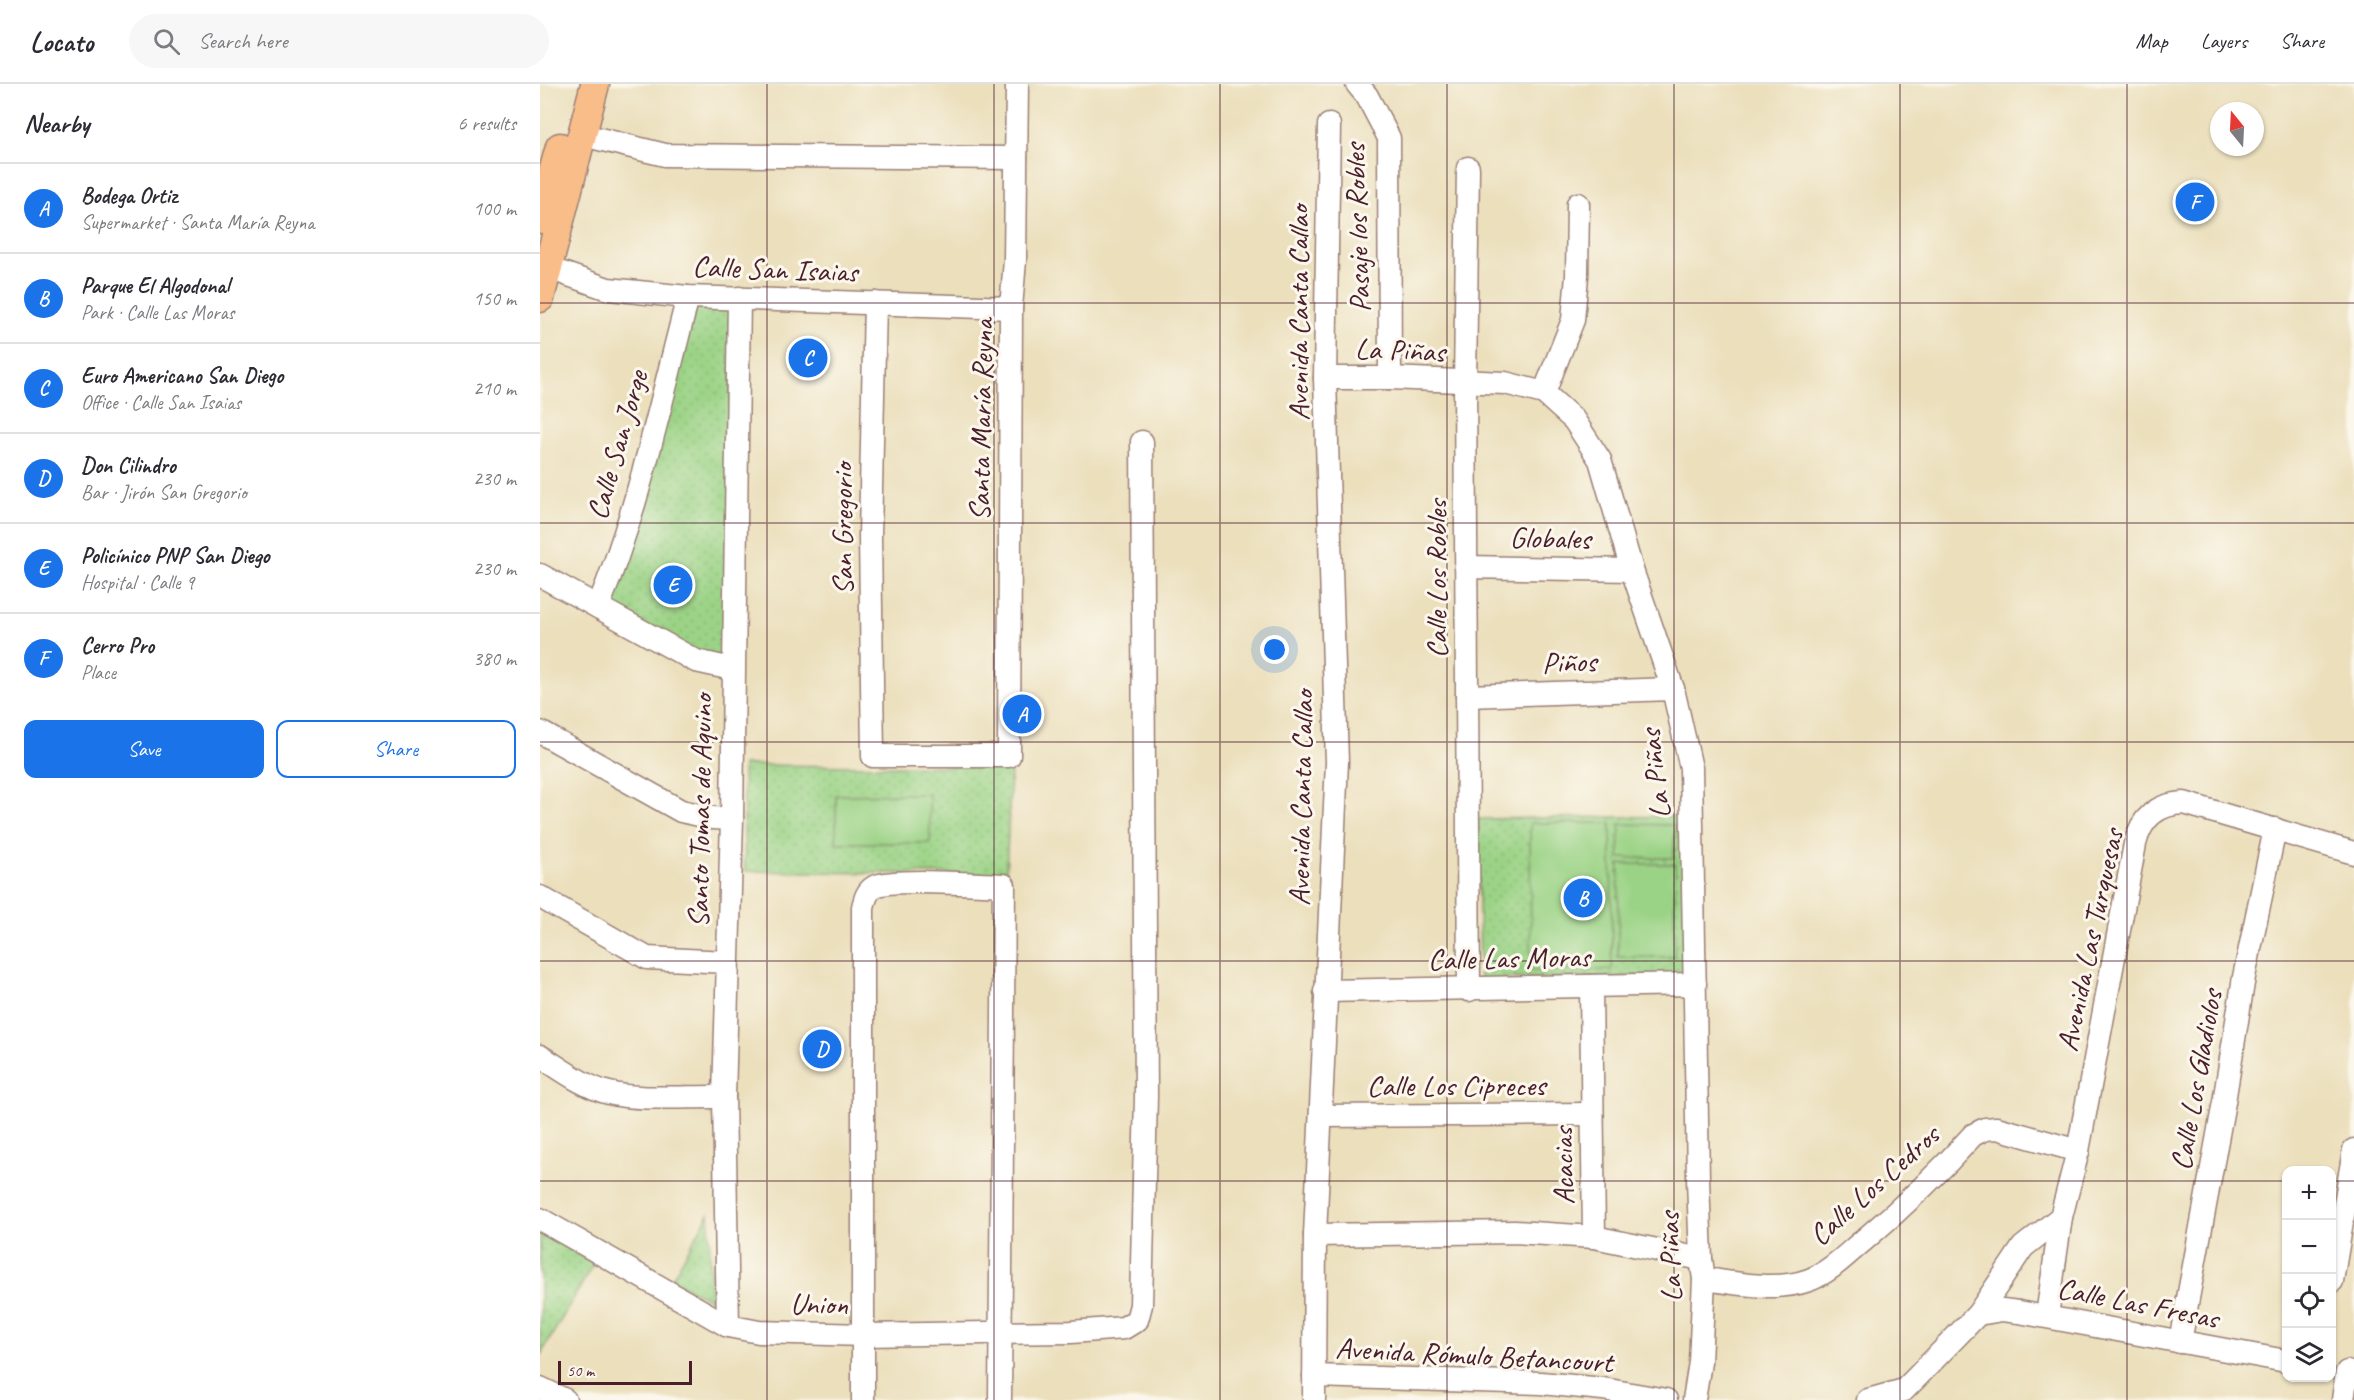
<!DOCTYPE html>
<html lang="en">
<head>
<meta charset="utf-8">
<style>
	body { margin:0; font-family:Caveat,sans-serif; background:#f7f7f7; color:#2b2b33 }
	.controls { position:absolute; right:18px; bottom:18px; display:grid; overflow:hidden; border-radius:12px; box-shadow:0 2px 4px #0004 }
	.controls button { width:54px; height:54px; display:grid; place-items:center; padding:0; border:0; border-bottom:2px solid #e1e1e2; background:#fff; color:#2b2b33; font:30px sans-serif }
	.compass { position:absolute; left:1670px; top:18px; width:54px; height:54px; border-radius:50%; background:#fff; box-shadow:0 2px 4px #0004; rotate:342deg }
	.scale { position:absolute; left:18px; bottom:15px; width:134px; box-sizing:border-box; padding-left:6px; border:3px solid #4a1f2b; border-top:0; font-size:16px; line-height:21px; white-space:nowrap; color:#4a1f2b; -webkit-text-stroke:4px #fbf7ec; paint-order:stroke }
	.you { position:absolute; left:735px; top:566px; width:21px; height:21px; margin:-15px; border:4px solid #fff; border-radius:50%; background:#1a73e8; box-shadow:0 0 0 9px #1a73e833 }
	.badge { display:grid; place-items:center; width:39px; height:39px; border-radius:50%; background:#1a73e8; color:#fff; font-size:20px; font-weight:700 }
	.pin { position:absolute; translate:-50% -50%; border:3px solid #fff; box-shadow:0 2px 6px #0006 }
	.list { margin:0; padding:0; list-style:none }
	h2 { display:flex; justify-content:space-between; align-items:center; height:78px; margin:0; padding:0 24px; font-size:26px }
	h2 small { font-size:20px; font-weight:400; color:#7c7c81 }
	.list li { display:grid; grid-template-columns:39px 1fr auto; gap:18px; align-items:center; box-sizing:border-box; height:90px; padding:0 24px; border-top:2px solid #e1e1e2 }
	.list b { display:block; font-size:22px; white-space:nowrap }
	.list p { margin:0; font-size:20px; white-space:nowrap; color:#7c7c81 }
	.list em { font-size:20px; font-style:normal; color:#7c7c81 }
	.actions { display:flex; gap:12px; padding:18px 24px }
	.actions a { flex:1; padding:14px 0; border:2px solid #1a73e8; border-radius:12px; text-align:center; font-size:21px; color:#1a73e8 }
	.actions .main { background:#1a73e8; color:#fff }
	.icon { flex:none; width:33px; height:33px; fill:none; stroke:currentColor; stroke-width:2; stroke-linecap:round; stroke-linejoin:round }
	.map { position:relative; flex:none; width:1814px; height:1316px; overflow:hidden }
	header { display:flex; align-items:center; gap:36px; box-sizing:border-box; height:84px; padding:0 30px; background:#fff; border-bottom:2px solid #e1e1e2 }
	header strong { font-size:28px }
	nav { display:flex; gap:33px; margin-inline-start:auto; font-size:21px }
	.search { width:420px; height:54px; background:#f7f7f7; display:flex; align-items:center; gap:15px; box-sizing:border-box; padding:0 21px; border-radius:33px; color:#7c7c81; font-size:22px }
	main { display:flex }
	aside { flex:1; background:#fff }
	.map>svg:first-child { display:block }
	.green { fill:url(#green-dots); stroke:#727958; stroke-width:1.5 }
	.pitch { fill:#9bd386; stroke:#727958; stroke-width:1.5 }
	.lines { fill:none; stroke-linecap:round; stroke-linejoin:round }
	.minor-casing { stroke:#9a7f74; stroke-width:25 }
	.major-casing { stroke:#9a7f74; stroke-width:31 }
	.minor { stroke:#fff; stroke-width:22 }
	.major { stroke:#f8bd89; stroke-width:28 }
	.grid { fill:none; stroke:#4a1f2b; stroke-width:1.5; stroke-opacity:0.55 }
	.labels { text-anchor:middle; stroke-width:6; stroke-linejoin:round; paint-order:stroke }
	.street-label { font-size:30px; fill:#4a1f2b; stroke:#fbf7ec }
</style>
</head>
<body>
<header>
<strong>Locato</strong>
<div class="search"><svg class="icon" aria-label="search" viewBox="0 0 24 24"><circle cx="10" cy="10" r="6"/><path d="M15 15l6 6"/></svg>Search here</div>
<nav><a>Map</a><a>Layers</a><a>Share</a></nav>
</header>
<main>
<aside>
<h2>Nearby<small>6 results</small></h2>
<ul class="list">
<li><span class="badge">A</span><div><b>Bodega Ortiz</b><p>Supermarket · Santa María Reyna</p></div><em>100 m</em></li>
<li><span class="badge">B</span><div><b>Parque El Algodonal</b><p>Park · Calle Las Moras</p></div><em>150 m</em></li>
<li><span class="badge">C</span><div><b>Euro Americano San Diego</b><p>Office · Calle San Isaias</p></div><em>210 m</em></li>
<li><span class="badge">D</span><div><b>Don Cilindro</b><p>Bar · Jirón San Gregorio</p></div><em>230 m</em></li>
<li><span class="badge">E</span><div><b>Policínico PNP San Diego</b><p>Hospital · Calle 9</p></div><em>230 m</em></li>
<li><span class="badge">F</span><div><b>Cerro Pro</b><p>Place</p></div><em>380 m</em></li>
</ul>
<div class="actions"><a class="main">Save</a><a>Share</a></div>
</aside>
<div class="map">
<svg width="1814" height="1316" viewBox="0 0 1814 1316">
	<defs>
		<pattern id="green-dots" width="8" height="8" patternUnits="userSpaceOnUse" patternTransform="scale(1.5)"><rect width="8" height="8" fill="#9bd386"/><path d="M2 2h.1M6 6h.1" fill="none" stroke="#87b574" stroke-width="1.8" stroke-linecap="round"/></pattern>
	</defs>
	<rect width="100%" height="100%" fill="#fbf7ec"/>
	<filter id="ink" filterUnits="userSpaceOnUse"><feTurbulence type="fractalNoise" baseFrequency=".0167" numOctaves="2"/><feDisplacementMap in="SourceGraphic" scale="12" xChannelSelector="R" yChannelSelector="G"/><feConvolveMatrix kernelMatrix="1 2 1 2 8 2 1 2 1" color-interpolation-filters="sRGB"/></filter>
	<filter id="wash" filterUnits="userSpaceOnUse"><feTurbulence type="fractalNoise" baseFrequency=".008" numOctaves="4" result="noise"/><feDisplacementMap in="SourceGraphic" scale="24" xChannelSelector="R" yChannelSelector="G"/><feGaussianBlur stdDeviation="1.35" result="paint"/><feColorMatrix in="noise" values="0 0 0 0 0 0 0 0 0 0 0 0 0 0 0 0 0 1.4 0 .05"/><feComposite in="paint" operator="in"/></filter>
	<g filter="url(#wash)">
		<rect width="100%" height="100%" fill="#ebdfbc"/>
		<g class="green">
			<polygon points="152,219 193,220 187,578 156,569 65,521"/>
			<polygon points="203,681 471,683 466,791 205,787"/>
			<polygon points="1146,732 1148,892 940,895 938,735"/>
			<polygon points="169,1130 171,1216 131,1196"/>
			<polygon points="0,1148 54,1179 0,1272"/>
		</g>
		<g class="pitch">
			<polygon points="389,710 390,759 296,759 296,711"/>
			<polygon points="990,739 1071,739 1072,886 991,887"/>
			<polygon points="1080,740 1135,741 1134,774 1079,774"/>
			<polygon points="1079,780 1135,780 1134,873 1078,873"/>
		</g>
	</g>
	<g filter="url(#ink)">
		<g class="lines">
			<g class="minor-casing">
				<g id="minor">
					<polyline points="817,0 827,12 849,54 850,294"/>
					<polyline points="43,51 125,71 476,74"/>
					<polyline points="928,84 925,298 929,906"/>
					<polyline points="0,181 68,205 148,213 471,224"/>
					<polyline points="335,219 330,452 333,672 469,672 471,224 475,176 477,0"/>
					<polyline points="785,294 850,294 965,299 1004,309 1034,336 1060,376 1092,486 1133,605 1151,684 1158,1095 1161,1175 1164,1195 1160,1278 1154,1316"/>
					<polyline points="1004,309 1033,236 1037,192 1038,120"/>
					<polyline points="926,483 1092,486"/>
					<polyline points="0,491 156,577 192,585"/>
					<path d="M58,523c41,-99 63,-207 90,-310"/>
					<polyline points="927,612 1133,605"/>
					<polyline points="0,648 141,727 173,734 192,735"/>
					<polyline points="0,813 107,874 187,878"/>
					<polyline points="1051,902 1054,1153"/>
					<polyline points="785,907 1155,900"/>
					<path d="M0,972c21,13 44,31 69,37 31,8 81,3 115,4"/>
					<polyline points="781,1032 1052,1030"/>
					<polyline points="0,1135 188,1242 219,1248 324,1251 446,1249 531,1248 584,1244 597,1236 601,1221 606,1012 602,358"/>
					<polyline points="775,1151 975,1148 1054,1153 1161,1175"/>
					<path d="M1164,1195c33,4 72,13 105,1 21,-8 38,-26 55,-40 39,-33 75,-67 109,-105l12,-6 12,-1 81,23"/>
					<polyline points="1792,1197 1814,1066"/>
					<polyline points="1438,1230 1462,1226 1479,1228 1746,1277"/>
					<polyline points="1507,1232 1521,1133"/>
					<polyline points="188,1242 184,1013 192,735 199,214"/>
					<polyline points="1640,1258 1684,1018 1704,893 1735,745"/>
					<polyline points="774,1292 1001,1299 1063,1305 1126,1316"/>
					<polyline points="0,1304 25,1316"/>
					<path d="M323,1316v-493c2,-8 4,-16 11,-20 13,-9 108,-3 130,-2l-4,515"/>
					<polyline points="774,1316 775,1151 797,678 785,294 789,41"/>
					<path d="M1328,1316l36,-10 12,-12 62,-64 45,-67 38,-30 17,-66 57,-307c6,-26 22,-40 49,-41l170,50"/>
					<polyline points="1803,1316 1807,1288"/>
				</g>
			</g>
			<g class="major-casing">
				<g id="major">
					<polyline points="0,135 20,63"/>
					<polyline points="0,214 55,0"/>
				</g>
			</g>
			<use href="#minor" class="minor"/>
			<use href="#major" class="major"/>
		</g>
	</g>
	<path class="grid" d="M227,0v1316M454,0v1316M680,0v1316M907,0v1316M1134,0v1316M1360,0v1316M1587,0v1316M0,219h1814M0,439h1814M0,658h1814M0,877h1814M0,1097h1746M1792,1097h22"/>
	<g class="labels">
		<g class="street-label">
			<text transform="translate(817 144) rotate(-92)" y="10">Pasaje los Robles</text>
			<text transform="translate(235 185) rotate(2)" y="10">Calle San Isaias</text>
			<text transform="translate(758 229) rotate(-90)" y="10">Avenida Canta Callao</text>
			<text transform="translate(860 266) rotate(2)" y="10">La Piñas</text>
			<text transform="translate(441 336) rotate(-89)" y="10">Santa María Reyna</text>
			<text transform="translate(77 361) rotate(-74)" y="10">Calle San Jorge</text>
			<text transform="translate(302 445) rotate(-90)" y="10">San Gregorio</text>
			<text transform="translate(1010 454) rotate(1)" y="10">Globales</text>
			<text transform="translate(896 495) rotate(-90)" y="10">Calle Los Robles</text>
			<text transform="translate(1029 578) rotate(-2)" y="10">Piños</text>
			<text transform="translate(1115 690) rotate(-97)" y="10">La Piñas</text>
			<text transform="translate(761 714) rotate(-89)" y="10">Avenida Canta Callao</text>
			<text transform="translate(160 727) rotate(-89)" y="10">Santo Tomas de Aquino</text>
			<text transform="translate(1550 856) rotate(-78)" y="10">Avenida Las Turquesas</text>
			<text transform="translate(969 874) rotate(-1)" y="10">Calle Las Moras</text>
			<text transform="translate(1656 996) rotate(-80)" y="10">Calle Los Gladiolos</text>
			<text x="916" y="1011">Calle Los Cipreces</text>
			<text transform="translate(1023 1082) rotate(-91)" y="10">Acacias</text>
			<text transform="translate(1334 1101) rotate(-42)" y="10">Calle Los Cedros</text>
			<text transform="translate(1130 1173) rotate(-92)" y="10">La Piñas</text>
			<text transform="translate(1598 1219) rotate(11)" y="10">Calle Las Fresas</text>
			<text transform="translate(279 1220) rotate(1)" y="10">Union</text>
			<text transform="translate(934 1271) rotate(3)" y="10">Avenida Rómulo Betancourt</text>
		</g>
	</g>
</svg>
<div class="controls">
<button>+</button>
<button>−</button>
<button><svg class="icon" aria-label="locate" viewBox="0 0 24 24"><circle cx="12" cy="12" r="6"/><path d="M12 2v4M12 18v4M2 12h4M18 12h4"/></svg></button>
<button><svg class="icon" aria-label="layers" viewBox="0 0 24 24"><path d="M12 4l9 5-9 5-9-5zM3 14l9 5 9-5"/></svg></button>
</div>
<svg class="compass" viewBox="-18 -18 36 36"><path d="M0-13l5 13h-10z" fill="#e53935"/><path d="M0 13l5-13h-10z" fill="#7c7c81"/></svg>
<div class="scale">50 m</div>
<div class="you"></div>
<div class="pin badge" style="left:482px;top:630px">A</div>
<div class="pin badge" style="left:1043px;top:814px">B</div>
<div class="pin badge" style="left:268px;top:274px">C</div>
<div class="pin badge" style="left:282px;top:965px">D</div>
<div class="pin badge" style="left:133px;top:501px">E</div>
<div class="pin badge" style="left:1655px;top:118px">F</div>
</div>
</main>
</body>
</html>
